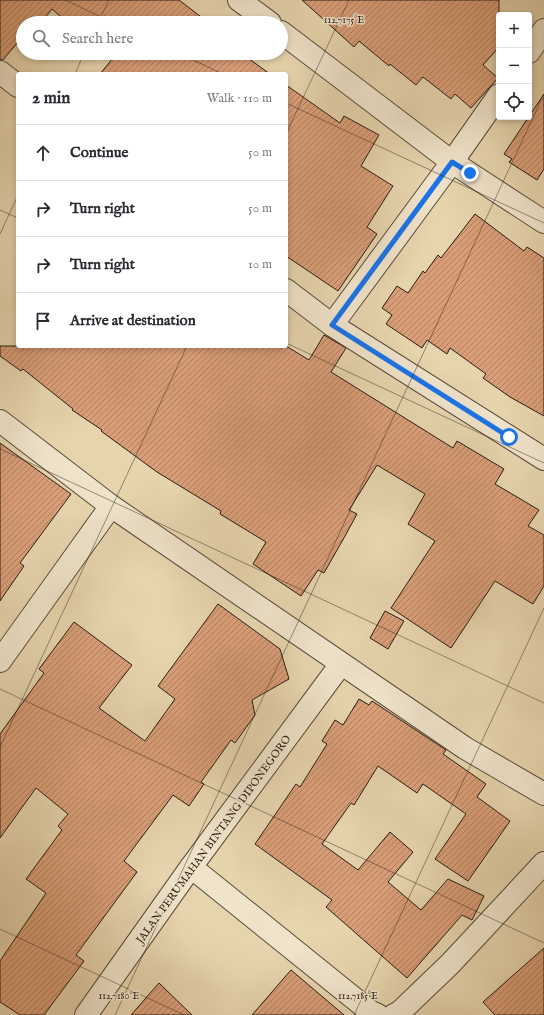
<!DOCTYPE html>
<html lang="en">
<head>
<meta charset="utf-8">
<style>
	body { margin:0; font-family:"IM FELL English",serif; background:#f7f7f7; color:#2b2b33 }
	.controls { position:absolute; right:12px; top:12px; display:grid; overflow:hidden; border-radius:4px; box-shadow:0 2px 6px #0003 }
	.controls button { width:36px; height:36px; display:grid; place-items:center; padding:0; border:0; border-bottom:1px solid #e1e1e2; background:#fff; color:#2b2b33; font:20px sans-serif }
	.stop { position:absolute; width:12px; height:12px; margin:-9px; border:3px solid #1a73e8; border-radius:50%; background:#fff }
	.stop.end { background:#1a73e8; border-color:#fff; box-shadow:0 1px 4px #0008 }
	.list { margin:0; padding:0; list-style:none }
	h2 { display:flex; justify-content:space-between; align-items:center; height:52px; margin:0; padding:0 16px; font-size:17px }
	h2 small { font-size:13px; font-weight:400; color:#7c7c81 }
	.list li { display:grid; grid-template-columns:26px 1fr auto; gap:12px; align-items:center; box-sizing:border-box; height:56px; padding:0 16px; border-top:1px solid #e1e1e2 }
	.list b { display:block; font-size:15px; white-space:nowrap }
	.list em { font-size:13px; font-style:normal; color:#7c7c81 }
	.icon { flex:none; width:22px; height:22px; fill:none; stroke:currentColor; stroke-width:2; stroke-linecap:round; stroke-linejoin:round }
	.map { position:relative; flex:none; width:544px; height:1015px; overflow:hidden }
	.search { position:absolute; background:#fff; box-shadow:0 2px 6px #0003; left:16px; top:16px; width:272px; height:44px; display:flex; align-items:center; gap:10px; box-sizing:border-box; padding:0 14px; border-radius:22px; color:#7c7c81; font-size:15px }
	.panel { position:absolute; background:#fff; box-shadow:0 2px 6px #0003; left:16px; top:72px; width:272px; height:276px; border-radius:4px }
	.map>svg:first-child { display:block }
	.building { fill:url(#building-hatch); stroke:#281d16 }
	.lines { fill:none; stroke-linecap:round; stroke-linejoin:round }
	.minor-casing { stroke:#584b3c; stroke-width:24 }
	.minor { stroke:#efe3ca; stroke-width:22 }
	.route { stroke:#1a73e8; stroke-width:5 }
	.ticks { fill:none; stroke:#281d16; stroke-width:1; stroke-opacity:0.45 }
	.labels { text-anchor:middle; stroke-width:3; stroke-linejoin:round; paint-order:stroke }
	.street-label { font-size:11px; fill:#281d16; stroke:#efe3ca }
	.ticks-label { font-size:10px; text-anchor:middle; fill:#281d16; stroke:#efe3ca; stroke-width:3; stroke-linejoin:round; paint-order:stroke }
</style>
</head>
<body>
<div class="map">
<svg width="544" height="1015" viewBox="0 0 544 1015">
	<defs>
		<pattern id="building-hatch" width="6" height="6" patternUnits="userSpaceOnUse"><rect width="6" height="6" fill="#d99e78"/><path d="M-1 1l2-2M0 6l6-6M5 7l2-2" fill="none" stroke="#b08061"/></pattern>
	</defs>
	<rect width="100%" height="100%" fill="#e6d4ad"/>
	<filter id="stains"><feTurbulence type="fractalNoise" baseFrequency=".005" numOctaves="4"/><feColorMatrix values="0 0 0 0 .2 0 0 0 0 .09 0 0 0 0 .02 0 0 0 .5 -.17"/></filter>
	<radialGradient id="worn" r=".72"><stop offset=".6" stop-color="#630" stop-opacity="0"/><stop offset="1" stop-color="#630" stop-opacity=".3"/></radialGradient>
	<g class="building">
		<polygon points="0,0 179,0 209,23 68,23 52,9 41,23 23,23 23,36 3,60 0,60"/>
		<polygon points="302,0 499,0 499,47 483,65 498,78 471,108 455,94 451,99 423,77 416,85 390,64 389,66 359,41 354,47"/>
		<polygon points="117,53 241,53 270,74 100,74"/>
		<polygon points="286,85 340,123 344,116 379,135 361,166 393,186 367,227 377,234 338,291 286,256"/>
		<polygon points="544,94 544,169 537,180 509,162 512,159 504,154"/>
		<polygon points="475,214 524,251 527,247 544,258 544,416 510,397 483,378 486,374 450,348 447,354 427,340 422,348 386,324 392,315 382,308 397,286 408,293 423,271 425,273 438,255 441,258"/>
		<polygon points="324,335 346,348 331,372 453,448 457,441 504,469 495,484 539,510 528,526 544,535 544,586 533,604 495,581 451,648 391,608 435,541 408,524 425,494 377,465 349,510 357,514 345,536 324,573 318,570 301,596 253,564 266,542 220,514 221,511 157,472 101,431 102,430 72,410 73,409 23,369 21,371 0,356 0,346 286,346 309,360"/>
		<polygon points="0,443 71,494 20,563 24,566 0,601"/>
		<polygon points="218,604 280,649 289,679 252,700 255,715 235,743 231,740 201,782 204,784 189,806 173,795 124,861 137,872 76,955 84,961 44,1015 20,1015 0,1002 0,961 46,893 26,879 62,830 58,826 68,814 36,788 0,838 0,734 44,673 39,669 74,622 132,665 99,708 145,741 175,699 158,686"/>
		<polygon points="385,611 404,621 388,649 370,638"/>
		<polygon points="359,699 369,705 372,701 446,750 443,754 486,784 477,797 510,821 468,881 435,859 466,814 423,784 417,793 378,766 354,805 351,803 322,844 358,870 390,832 413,852 388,882 421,910 448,879 484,896 472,920 462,915 407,978 326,907 332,900 255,844 296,784 300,787 327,744 322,741 335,720 343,725"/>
		<polygon points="544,948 544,1015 495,1015 483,1002"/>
		<polygon points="291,970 344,1015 252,1015"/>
		<polygon points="159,983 192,1015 131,1015"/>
	</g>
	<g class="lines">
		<g class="minor-casing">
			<g id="minor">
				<polyline points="239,0 270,23"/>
				<polyline points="281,32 452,162 544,222"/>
				<polyline points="529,52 544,30"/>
				<polyline points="0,72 18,86"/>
				<polyline points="286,290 332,325 544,459"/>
				<polyline points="332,325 452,162 499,95"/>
				<polyline points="0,421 111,506 465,748 544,794"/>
				<polyline points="0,661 111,506"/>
				<polyline points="191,867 371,1012 378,1015"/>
				<polyline points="86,1015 191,867 341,664"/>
				<polyline points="394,1015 400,1012 450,964 544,863"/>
			</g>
		</g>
		<use href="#minor" class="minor"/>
	</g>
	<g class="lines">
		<polyline class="route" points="470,173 452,162 332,325 509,437"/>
	</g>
	<path class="ticks" d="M65,0l49,23M98,23l11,-23M178,53l45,21M75,74l9,-21M286,103l258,120M286,134l63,-134M0,210l18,8M0,234l18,-39M286,343l258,120M0,449l544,254M0,689l544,254M0,747l187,-401M0,929l184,86M115,1015l429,-921M354,1015l190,-407"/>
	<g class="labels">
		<g class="street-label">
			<text transform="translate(213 839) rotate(-54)" y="4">JALAN PERUMAHAN BINTANG DIPONEGORO</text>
		</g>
	</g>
	<g class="ticks-label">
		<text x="344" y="23">112.7175°E</text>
		<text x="119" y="999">112.7180°E</text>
		<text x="358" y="999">112.7185°E</text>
	</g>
	<rect width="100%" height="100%" filter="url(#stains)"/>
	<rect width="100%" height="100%" fill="url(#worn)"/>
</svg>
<div class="controls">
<button>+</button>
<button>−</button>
<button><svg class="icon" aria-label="locate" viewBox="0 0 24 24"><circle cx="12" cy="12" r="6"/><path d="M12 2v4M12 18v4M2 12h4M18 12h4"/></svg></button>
</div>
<div class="stop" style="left:509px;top:437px"></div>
<div class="stop end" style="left:470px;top:173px"></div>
<div class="search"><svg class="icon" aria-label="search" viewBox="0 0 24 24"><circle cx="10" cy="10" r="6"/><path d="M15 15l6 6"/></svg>Search here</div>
<section class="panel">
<h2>2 min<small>Walk · 110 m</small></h2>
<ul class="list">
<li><svg class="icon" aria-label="ahead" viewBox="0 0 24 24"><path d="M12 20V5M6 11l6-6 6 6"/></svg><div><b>Continue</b></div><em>50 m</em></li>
<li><svg class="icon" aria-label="right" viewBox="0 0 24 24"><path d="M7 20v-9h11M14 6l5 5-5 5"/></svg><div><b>Turn right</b></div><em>50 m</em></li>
<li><svg class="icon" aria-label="right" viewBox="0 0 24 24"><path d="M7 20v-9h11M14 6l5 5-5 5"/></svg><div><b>Turn right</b></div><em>10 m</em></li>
<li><svg class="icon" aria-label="arrive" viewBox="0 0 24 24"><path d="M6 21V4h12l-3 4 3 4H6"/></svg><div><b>Arrive at destination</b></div></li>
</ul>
</section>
</div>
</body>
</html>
